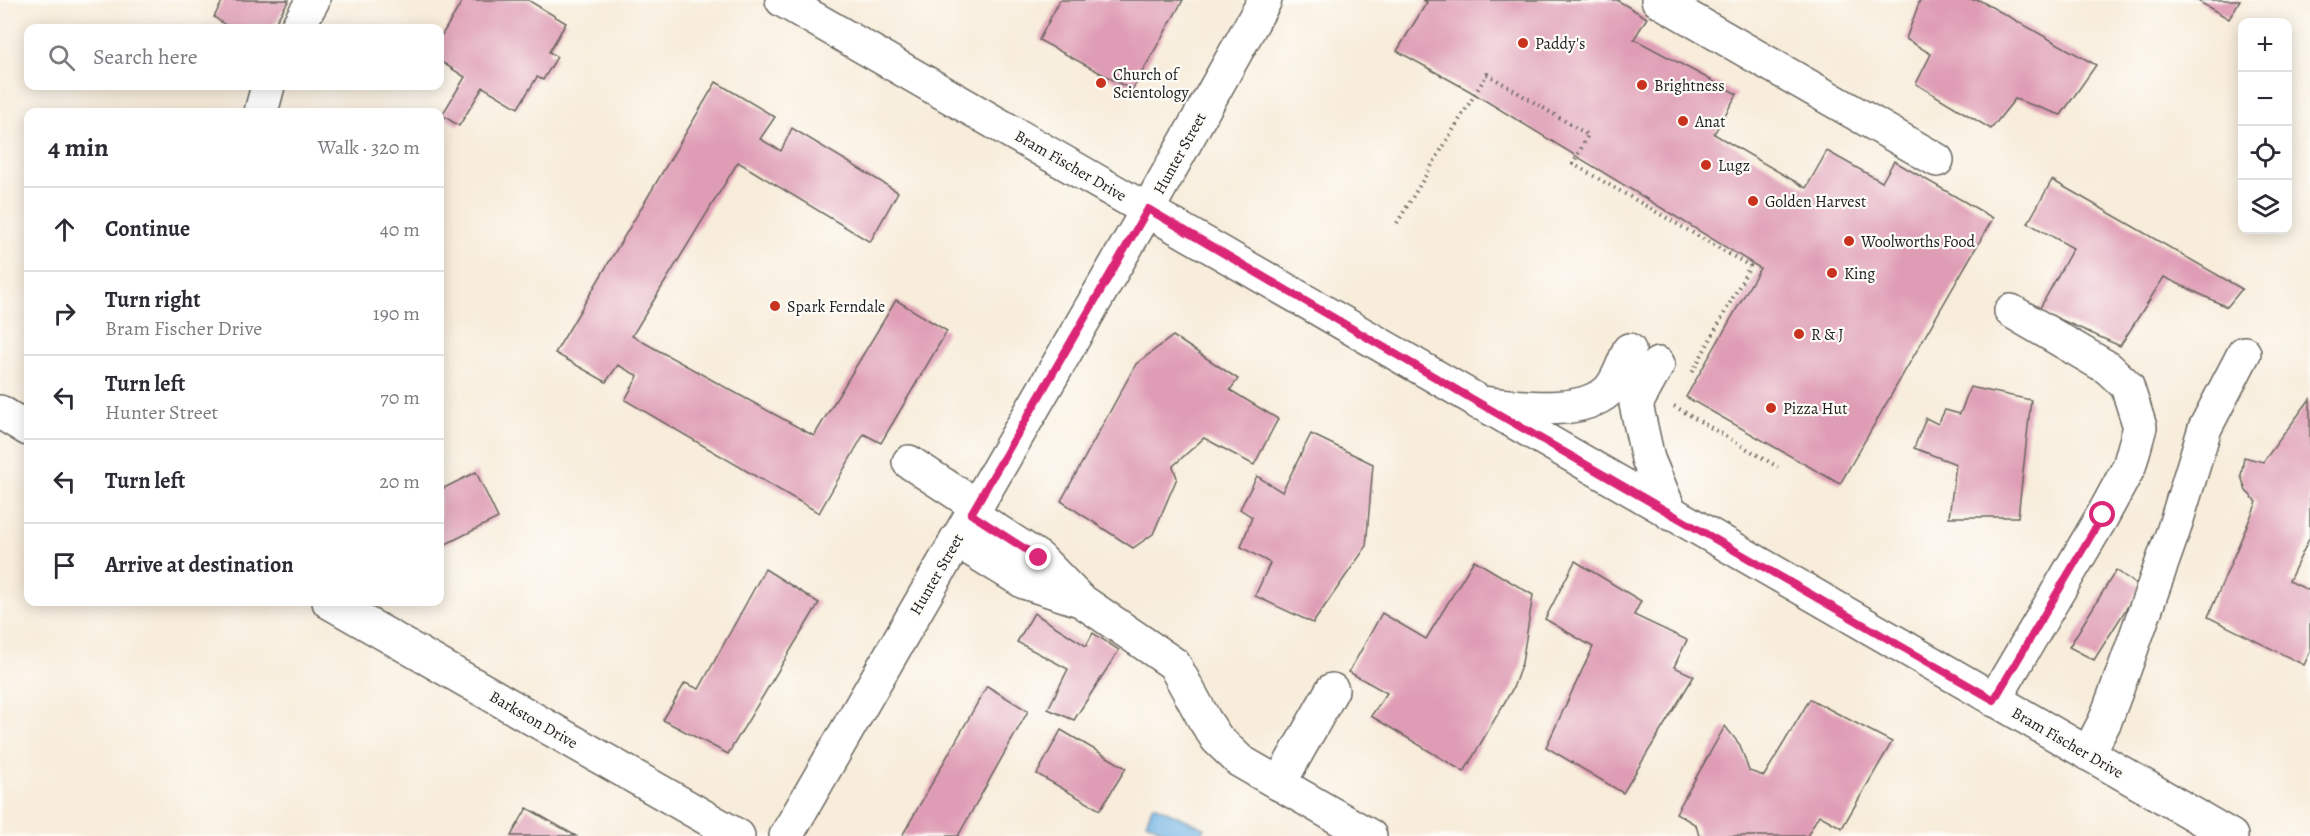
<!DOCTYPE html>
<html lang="en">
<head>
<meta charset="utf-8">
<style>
	body { margin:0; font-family:Alegreya,serif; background:#f7f7f7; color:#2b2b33 }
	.controls { position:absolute; right:18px; top:18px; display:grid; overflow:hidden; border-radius:12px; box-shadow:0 3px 15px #0003 }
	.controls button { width:54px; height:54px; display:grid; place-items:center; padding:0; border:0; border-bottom:2px solid #e1e1e2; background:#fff; color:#2b2b33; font:30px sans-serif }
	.stop { position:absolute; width:18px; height:18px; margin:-14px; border:4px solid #db2777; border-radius:50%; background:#fff }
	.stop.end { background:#db2777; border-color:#fff; box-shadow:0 2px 6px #0008 }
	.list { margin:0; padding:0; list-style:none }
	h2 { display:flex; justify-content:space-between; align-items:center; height:78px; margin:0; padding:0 24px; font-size:26px }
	h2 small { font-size:20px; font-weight:400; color:#7c7c81 }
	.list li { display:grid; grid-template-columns:39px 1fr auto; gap:18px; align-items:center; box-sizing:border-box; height:84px; padding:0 24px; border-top:2px solid #e1e1e2 }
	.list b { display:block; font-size:22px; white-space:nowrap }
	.list p { margin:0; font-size:20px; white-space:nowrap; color:#7c7c81 }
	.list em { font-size:20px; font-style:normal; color:#7c7c81 }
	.icon { flex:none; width:33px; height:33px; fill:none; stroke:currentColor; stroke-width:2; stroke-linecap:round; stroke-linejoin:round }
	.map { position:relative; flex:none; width:2310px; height:836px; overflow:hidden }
	.search { position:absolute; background:#fff; box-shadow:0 3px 15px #0003; left:24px; top:24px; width:420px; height:66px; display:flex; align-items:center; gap:15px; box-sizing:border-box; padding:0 21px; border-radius:12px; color:#7c7c81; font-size:22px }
	.panel { position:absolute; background:#fff; box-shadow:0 3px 15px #0003; left:24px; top:108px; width:420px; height:498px; border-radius:12px }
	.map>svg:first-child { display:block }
	.water { fill:#6db1e3; stroke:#446680; stroke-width:1.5 }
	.building { fill:#df9db5 }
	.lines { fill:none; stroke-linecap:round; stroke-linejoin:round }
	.minor-casing { stroke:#69655e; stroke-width:36 }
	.major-casing { stroke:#69655e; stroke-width:36 }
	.path { stroke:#69655e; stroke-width:4; stroke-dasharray:1.5 4.5; stroke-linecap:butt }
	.minor { stroke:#fff; stroke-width:33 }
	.major { stroke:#fff; stroke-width:33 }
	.route { stroke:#db2777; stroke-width:8 }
	.poi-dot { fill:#c8321e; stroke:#fdfcf7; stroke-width:2 }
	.labels { text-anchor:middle; stroke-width:4.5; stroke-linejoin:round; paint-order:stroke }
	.poi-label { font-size:16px; fill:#1c1c1c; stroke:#fdfcf7; text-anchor:start }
	.street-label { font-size:16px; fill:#1c1c1c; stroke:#fdfcf7 }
</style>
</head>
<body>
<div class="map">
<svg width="2310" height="836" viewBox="0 0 2310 836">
	<rect width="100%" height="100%" fill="#fdfcf7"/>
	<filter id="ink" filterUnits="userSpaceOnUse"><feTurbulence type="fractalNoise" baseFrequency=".0167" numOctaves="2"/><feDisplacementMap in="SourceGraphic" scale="12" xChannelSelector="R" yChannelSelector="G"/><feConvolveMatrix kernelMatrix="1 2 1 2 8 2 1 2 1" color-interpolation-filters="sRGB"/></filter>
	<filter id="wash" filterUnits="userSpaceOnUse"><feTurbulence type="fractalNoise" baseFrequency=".008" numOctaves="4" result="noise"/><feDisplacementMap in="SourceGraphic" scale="24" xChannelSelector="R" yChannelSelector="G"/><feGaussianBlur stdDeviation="1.35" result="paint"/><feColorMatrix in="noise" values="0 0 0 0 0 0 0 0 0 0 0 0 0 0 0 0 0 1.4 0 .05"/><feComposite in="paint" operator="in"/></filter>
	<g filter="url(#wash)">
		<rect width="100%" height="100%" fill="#f8ecda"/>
		<polygon class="water" points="1153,805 1205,828 1201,836 1173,836 1146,822"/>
		<g id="blocks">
			<g class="building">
				<polygon points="223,0 289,0 272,28 230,28 214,17"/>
				<polygon points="463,0 528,0 566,23 549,52 557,57 543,80 537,77 518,108 483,87 459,126 442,115 465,77 440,61 440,38"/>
				<polygon points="1060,0 1183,0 1132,90 1039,40"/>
				<polygon points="1423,0 1617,0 1647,18 1634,39 1737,94 1714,134 1806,188 1827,151 1882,182 1894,161 1993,218 1840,484 1686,397 1760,268 1468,90 1397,51 1427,2"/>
				<polygon points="1920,0 1979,0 2096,65 2061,115 2015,99 1991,129 1916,84 1931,54 1906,39"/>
				<polygon points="2196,0 2240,0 2229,19"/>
				<polygon points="716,82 775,117 760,139 781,151 792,128 898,192 870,242 738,162 632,336 814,436 896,300 947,331 881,443 864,434 819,513 625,400 638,376 618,365 606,382 555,353"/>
				<polygon points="2052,180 2242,289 2227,307 2164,277 2120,346 2039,310 2073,248 2028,223"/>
				<polygon points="1173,336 1238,379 1230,390 1278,419 1254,465 1204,438 1173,466 1177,478 1153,534 1133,548 1061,501 1136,364"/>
				<polygon points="1970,387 2031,400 2018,517 1949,517 1956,464 1914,448 1926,418 1938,424 1945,410 1960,414"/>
				<polygon points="2310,399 2310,537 2289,581 2310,591 2310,652 2304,665 2208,617 2257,502 2246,491 2241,476 2244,457 2263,462"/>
				<polygon points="1311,434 1373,464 1366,547 1313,623 1255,596 1270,563 1241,547 1252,517 1240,509 1257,476 1282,492"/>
				<polygon points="476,472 498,518 440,547 440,490"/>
				<polygon points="1474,560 1533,595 1522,663 1513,688 1464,772 1371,716 1387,693 1349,672 1382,613 1426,639"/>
				<polygon points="1575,561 1641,601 1634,615 1687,640 1674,667 1694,676 1623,793 1546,747 1593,647 1545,619"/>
				<polygon points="765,569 819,603 728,754 663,720 685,683 699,689"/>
				<polygon points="2116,570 2140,587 2094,660 2069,647"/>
				<polygon points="1034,613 1086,646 1093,633 1119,650 1074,720 1048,709 1068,669 1017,642"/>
				<polygon points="987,686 1028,711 958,836 902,836"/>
				<polygon points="1810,699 1892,742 1842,828 1819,815 1807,836 1699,836 1696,825 1676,813 1725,726 1740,745 1749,771 1764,776"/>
				<polygon points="1061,730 1126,768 1100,810 1037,774"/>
				<polygon points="527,808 576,836 511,836"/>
			</g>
		</g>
	</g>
	<g filter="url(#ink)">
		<use href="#blocks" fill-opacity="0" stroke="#69655e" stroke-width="1.5"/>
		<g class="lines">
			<g class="minor-casing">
				<g id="minor">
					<polyline points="1658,0 1937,160"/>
					<polyline points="297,28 313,0"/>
					<polyline points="261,112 268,86"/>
					<polyline points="1658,364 1636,404 1648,459 1671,514"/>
					<path d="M1479,403c37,3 99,14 129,-12 10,-10 16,-29 21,-41"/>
					<polyline points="0,412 28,429"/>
					<polyline points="909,462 975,505"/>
					<polyline points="971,514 1039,558 1079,599 1174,664 1204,719 1217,739 1240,761 1370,836"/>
					<polyline points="956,540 1024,582 1077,599"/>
					<polyline points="329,602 738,836"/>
					<polyline points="1994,700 2103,515 2129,467 2140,427 2127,386 2108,368 2011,311"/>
					<polyline points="2088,754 2105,721 2124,670 2174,529 2205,428 2244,353"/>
					<polyline points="1279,784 1332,690"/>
					<polyline points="786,836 1148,209 1265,0"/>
				</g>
			</g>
			<g class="major-casing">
				<path id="major" d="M782,0c484,277 965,558 1449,836"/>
			</g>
			<g class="path">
				<polyline points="1397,223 1487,74 1588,135 1573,164 1750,266 1692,373"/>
				<polyline points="1674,406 1778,467"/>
			</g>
			<use href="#minor" class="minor"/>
			<use href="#major" class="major"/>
		</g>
	</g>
	<g class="lines" filter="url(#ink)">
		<polyline class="route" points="1039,558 971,514 1148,209 1479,403 1994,700 2103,515"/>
	</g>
	<g class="poi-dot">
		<circle cx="1523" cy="43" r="6"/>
		<circle cx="1101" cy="83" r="6"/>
		<circle cx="1642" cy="85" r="6"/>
		<circle cx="1683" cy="121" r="6"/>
		<circle cx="1706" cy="165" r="6"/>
		<circle cx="1753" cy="201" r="6"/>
		<circle cx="1849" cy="241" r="6"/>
		<circle cx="1832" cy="273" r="6"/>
		<circle cx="775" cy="306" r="6"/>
		<circle cx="1799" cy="334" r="6"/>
		<circle cx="1771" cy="408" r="6"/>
	</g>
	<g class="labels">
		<g class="poi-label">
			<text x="1535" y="49">Paddy's</text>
			<text x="1113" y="80">Church of<tspan x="1113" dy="18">Scientology</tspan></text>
			<text x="1654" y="91">Brightness</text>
			<text x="1695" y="127">Anat</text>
			<text x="1718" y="171">Lugz</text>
			<text x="1765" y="207">Golden Harvest</text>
			<text x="1861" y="247">Woolworths Food</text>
			<text x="1844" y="279">King</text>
			<text x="787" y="312">Spark Ferndale</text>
			<text x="1811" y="340">R &amp; J</text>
			<text x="1783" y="414">Pizza Hut</text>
		</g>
		<g class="street-label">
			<text transform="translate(1179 153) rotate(-61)" y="6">Hunter Street</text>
			<text transform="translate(1071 165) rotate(30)" y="6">Bram Fischer Drive</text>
			<text transform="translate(936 574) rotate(-60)" y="6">Hunter Street</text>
			<text transform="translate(534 719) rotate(30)" y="6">Barkston Drive</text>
			<text transform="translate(2068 742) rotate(30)" y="6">Bram Fischer Drive</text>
		</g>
	</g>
</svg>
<div class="controls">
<button>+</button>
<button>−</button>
<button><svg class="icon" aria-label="locate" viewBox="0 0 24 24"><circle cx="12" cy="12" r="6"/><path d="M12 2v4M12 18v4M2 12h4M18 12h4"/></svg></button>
<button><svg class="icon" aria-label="layers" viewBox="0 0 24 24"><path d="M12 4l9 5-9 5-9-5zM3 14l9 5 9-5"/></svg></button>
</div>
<div class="stop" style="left:2103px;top:515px"></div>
<div class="stop end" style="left:1039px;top:558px"></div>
<div class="search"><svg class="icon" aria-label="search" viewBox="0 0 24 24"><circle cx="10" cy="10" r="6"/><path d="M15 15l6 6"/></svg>Search here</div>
<section class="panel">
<h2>4 min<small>Walk · 320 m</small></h2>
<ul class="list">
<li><svg class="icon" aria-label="ahead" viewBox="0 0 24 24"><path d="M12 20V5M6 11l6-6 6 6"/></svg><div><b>Continue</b></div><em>40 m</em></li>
<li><svg class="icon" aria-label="right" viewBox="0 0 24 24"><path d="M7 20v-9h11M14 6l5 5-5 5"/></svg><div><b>Turn right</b><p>Bram Fischer Drive</p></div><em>190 m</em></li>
<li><svg class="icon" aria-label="left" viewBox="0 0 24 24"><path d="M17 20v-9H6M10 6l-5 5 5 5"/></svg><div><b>Turn left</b><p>Hunter Street</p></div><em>70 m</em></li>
<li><svg class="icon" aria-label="left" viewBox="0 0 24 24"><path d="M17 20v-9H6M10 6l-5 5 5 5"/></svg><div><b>Turn left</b></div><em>20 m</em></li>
<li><svg class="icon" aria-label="arrive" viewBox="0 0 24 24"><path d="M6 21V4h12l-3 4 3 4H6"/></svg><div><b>Arrive at destination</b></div></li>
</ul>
</section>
</div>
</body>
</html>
